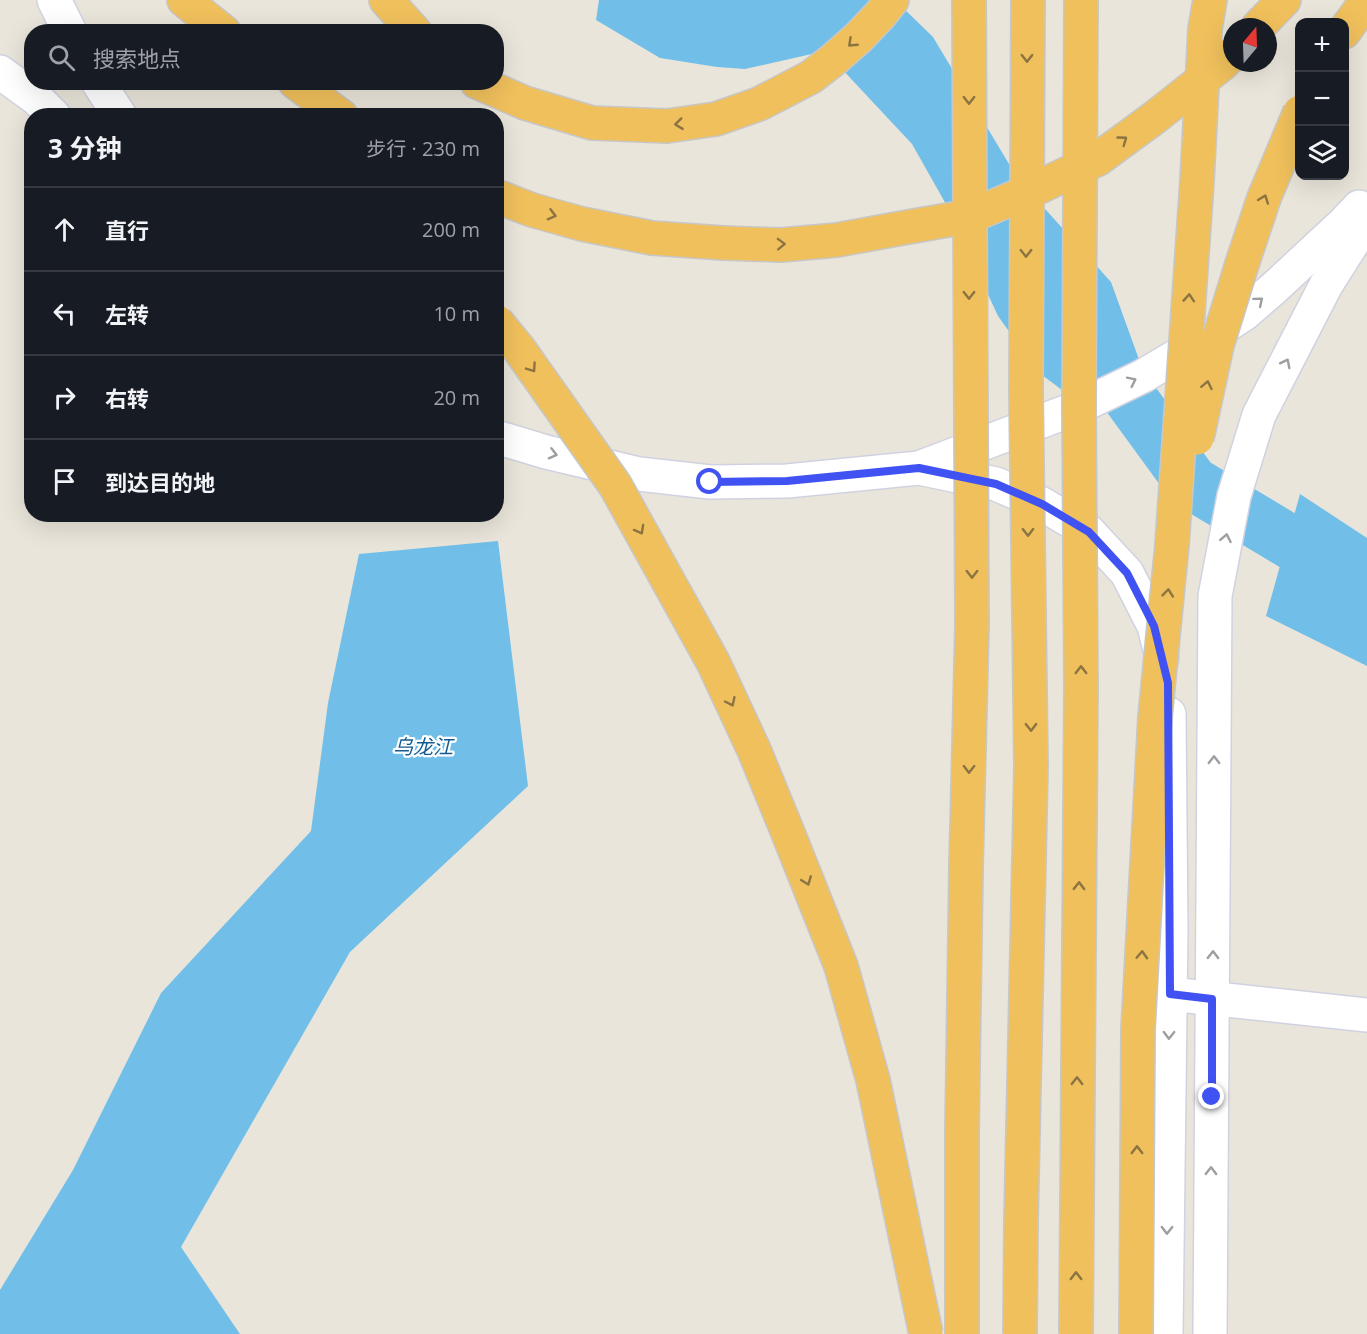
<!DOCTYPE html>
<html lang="zh">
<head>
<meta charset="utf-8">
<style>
	body { margin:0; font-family:"Open Sans","Noto Sans SC",sans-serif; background:#242831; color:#f1f3f6 }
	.controls { position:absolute; right:18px; top:18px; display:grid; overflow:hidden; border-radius:12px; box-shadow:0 6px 24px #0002 }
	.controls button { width:54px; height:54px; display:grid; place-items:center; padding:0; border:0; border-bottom:2px solid #363941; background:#171b24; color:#f1f3f6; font:30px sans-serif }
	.compass { position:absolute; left:1223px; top:18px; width:54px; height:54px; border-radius:50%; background:#171b24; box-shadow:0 6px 24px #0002; rotate:19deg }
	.stop { position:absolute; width:18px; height:18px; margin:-14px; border:4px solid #4052f2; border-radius:50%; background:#fff }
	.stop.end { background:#4052f2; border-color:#fff; box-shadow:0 2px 6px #0008 }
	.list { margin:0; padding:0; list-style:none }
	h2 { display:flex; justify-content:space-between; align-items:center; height:78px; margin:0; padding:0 24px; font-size:26px }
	h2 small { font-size:20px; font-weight:400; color:#9ea1a6 }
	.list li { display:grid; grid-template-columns:39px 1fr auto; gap:18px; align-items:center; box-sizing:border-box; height:84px; padding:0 24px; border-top:2px solid #363941 }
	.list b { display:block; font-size:22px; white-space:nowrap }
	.list em { font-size:20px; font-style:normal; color:#9ea1a6 }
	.icon { flex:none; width:33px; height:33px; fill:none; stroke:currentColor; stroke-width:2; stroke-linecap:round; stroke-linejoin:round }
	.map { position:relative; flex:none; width:1367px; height:1334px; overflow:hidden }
	.search { position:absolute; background:#171b24; box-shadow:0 6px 24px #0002; left:24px; top:24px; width:480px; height:66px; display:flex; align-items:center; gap:15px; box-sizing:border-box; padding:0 21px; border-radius:24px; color:#9ea1a6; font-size:22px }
	.panel { position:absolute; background:#171b24; box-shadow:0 6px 24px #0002; left:24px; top:108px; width:480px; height:414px; border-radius:24px }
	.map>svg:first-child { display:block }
	.water { fill:#71bfe9 }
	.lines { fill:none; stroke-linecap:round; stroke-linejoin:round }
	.river { stroke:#71bfe9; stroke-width:54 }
	.tertiary-casing { stroke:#d0d2e1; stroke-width:36 }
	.secondary-casing { stroke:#d0d2e1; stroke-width:36 }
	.trunk-casing { stroke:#c7c7c7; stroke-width:36 }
	.tertiary { stroke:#fff; stroke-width:33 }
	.secondary { stroke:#fff; stroke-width:33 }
	.trunk { stroke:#f0c05c; stroke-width:33 }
	.trunk-bridge-casing { stroke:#c7c7c7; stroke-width:36; stroke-linecap:butt }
	.trunk-bridge { stroke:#f0c05c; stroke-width:33 }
	.oneway { stroke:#8c7442 }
	.oneway2 { stroke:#9e9e9e }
	.route { stroke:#4052f2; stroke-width:8 }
	.labels { text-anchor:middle; stroke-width:4.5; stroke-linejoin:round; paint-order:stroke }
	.water-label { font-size:20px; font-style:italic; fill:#135b92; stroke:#fff }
</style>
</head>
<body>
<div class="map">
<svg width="1367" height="1334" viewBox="0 0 1367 1334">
	<rect width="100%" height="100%" fill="#eae5da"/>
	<g class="water">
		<polygon points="599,0 895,0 933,37 1018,179 1111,282 1141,365 1090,411 1038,372 998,316 947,206 912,144 825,51 745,69 717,67 660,58 596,20"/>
		<polygon points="1300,494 1367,538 1367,666 1266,616"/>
		<polygon points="498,541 528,786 350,952 181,1247 240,1334 0,1334 0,1290 73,1170 161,993 311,831 328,703 359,554"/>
	</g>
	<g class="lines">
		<polyline class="river" points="1087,339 1192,483 1367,588"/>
		<g class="tertiary-casing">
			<polyline id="tertiary" points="1170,994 1367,1015"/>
		</g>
		<g class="secondary-casing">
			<g id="secondary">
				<polyline points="54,0 70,32"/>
				<polyline points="0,72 37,99 54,116"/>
				<polyline points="98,82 120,116"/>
				<polyline points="496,437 546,452 639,474 710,482 787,481 919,468 1079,407 1143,376 1212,335 1244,314 1273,289 1344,223 1359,207"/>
				<polyline points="919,468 996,484 1042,504 1089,532 1127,573 1154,626 1162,658"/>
				<polyline points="1166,1334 1171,930 1169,714"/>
				<polyline points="1210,1334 1215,596 1234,496 1259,415 1326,285 1367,220"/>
			</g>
		</g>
		<g class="trunk-casing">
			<g id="trunk">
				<polyline points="184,0 224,32"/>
				<polyline points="386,0 415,32"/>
				<polyline points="1258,27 1284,0"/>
				<polyline points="1205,29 1210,0"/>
				<polyline points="1344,32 1367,0"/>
				<polyline points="295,82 341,116"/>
				<polyline points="477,82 525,103 592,123 667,126 716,119 759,104 811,77 833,60 858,38 880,15 892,0"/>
				<polyline points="496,196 532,210 582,224 652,238 723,243"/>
			</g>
		</g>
		<use href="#tertiary" class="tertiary"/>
		<use href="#secondary" class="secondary"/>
		<use href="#trunk" class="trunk"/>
		<g class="trunk-bridge-casing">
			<g id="trunk-bridge">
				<polyline points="723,243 781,245 837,240 908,227 971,216 1037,188 1098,159 1154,118 1221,65 1232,54"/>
				<polyline points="496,321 519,349 615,485 713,662 754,750 786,828 841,966 873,1080 926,1334"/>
				<polyline points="1197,438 1217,345 1242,264 1264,198 1300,112"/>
				<polyline points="962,1334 962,1132 966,867 972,625 969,0"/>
				<polyline points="1020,1334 1021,1221 1031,767 1026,390 1028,0"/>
				<polyline points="1076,1334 1081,687 1079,407 1081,0"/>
				<polyline points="1136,1334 1138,1029 1155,717 1172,545 1197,181 1205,29"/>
			</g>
		</g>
		<use href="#trunk-bridge" class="trunk-bridge"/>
	</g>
	<defs><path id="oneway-chevron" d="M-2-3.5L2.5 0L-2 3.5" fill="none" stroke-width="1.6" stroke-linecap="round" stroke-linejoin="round" transform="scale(1.5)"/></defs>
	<g class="oneway">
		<use href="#oneway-chevron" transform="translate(852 43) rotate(137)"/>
		<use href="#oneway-chevron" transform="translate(1027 58) rotate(90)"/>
		<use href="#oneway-chevron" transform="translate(969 100) rotate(90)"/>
		<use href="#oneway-chevron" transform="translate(679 124) rotate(173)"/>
		<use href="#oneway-chevron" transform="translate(1123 140) rotate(-36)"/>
		<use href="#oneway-chevron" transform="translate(1264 199) rotate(-70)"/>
		<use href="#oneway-chevron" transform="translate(552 215) rotate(15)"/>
		<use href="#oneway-chevron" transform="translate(781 244) rotate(-2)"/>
		<use href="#oneway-chevron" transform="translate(1026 253) rotate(90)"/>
		<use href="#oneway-chevron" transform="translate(969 295) rotate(90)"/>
		<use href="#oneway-chevron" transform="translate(1189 298) rotate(-86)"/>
		<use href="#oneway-chevron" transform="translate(532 368) rotate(55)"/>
		<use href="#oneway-chevron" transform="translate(1207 385) rotate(-78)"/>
		<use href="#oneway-chevron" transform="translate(640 530) rotate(61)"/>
		<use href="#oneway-chevron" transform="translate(1028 532) rotate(89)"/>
		<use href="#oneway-chevron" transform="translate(972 574) rotate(90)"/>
		<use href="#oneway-chevron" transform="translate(1168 593) rotate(-84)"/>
		<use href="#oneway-chevron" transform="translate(1081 670) rotate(-90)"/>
		<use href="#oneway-chevron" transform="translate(731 702) rotate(65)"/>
		<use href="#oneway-chevron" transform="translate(1031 727) rotate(89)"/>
		<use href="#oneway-chevron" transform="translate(969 769) rotate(91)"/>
		<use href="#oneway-chevron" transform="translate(807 881) rotate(69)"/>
		<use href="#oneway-chevron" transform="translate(1079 886) rotate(-89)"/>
		<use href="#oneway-chevron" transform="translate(1142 955) rotate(-87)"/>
		<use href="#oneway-chevron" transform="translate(1077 1081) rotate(-90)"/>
		<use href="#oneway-chevron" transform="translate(1137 1150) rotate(-90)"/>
		<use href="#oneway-chevron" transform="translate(1076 1276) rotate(-90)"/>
	</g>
	<g class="oneway2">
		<use href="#oneway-chevron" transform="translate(1259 301) rotate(-40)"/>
		<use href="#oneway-chevron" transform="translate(1286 363) rotate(-63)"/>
		<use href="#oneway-chevron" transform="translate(1132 381) rotate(-26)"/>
		<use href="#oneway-chevron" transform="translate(553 454) rotate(14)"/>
		<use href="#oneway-chevron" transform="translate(1226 538) rotate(-79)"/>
		<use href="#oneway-chevron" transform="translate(1214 760) rotate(-90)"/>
		<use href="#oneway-chevron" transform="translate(1213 955) rotate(-89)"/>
		<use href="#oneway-chevron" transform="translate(1169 1035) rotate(91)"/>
		<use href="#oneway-chevron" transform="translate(1211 1171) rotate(-89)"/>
		<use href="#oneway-chevron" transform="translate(1167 1230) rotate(91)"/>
	</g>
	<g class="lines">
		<polyline class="route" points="710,482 787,481 919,468 996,484 1042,504 1089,532 1127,573 1154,626 1168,683 1170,994 1212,999 1212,1097"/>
	</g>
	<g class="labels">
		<g class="water-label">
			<text x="423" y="754">乌龙江</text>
		</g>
	</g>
</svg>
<div class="controls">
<button>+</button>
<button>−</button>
<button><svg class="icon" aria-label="layers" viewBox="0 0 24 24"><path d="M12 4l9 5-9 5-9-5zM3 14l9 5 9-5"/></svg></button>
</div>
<svg class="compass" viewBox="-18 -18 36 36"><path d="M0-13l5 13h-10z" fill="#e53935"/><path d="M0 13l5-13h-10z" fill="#9ea1a6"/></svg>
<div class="stop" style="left:710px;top:482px"></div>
<div class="stop end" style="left:1212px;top:1097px"></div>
<div class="search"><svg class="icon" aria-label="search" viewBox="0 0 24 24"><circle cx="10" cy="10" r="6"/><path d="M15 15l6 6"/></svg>搜索地点</div>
<section class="panel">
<h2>3 分钟<small>步行 · 230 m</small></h2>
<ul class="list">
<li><svg class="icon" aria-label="ahead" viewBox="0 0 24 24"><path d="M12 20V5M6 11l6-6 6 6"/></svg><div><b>直行</b></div><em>200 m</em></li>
<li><svg class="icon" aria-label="left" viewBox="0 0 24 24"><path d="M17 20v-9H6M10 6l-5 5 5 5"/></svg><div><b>左转</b></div><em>10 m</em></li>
<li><svg class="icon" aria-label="right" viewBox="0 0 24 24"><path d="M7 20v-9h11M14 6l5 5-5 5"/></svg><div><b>右转</b></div><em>20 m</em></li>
<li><svg class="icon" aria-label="arrive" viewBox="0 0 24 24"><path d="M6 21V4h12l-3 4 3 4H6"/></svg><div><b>到达目的地</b></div></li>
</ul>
</section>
</div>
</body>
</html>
